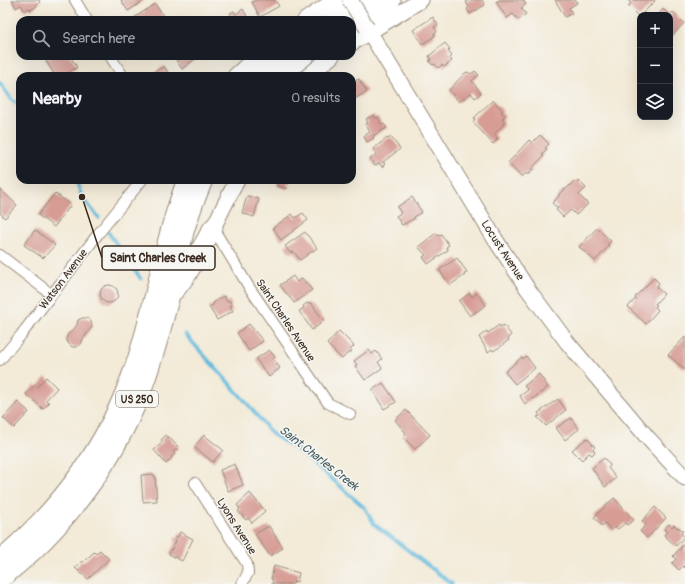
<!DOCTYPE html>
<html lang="en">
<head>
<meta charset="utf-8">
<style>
	body { margin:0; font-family:Pangolin,sans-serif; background:#242831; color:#f1f3f6 }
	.controls { position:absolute; right:12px; top:12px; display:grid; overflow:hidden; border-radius:8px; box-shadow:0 4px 16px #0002 }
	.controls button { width:36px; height:36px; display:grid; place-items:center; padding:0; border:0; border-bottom:1px solid #363941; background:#171b24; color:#f1f3f6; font:20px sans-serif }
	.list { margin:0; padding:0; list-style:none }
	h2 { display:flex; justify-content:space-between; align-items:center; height:52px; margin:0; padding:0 16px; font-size:17px }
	h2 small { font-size:13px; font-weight:400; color:#9ea1a6 }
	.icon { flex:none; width:22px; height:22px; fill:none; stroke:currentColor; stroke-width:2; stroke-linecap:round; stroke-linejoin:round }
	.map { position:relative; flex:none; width:685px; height:584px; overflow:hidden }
	.search { position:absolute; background:#171b24; box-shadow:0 4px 16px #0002; left:16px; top:16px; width:340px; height:44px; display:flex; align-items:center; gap:10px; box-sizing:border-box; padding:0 14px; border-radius:12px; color:#9ea1a6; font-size:15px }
	.panel { position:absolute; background:#171b24; box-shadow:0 4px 16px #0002; left:16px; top:72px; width:340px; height:112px; border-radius:12px }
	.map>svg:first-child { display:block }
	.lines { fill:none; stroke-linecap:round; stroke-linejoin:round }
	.stream { stroke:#5ebadc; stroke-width:3.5 }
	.building { fill:#d79d95 }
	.street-casing { stroke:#978a7a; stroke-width:12 }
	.secondary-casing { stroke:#978a7a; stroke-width:17 }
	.highway-casing { stroke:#978a7a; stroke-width:21 }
	.street { stroke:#fff; stroke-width:10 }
	.secondary { stroke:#fff; stroke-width:15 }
	.highway { stroke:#fff; stroke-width:19 }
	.secondary-bridge-casing { stroke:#978a7a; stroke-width:17; stroke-linecap:butt }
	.secondary-bridge { stroke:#fff; stroke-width:15 }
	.labels { text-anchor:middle; stroke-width:3; stroke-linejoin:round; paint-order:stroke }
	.shield { fill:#f6f6f2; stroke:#73675e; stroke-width:1 }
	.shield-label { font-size:10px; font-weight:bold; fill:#3b2a1e }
	.street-label { font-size:11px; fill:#3b2a1e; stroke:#f6f6f2 }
	.water-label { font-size:12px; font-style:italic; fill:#475c60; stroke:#f6f6f2 }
	.leader { fill:none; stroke:#3b2a1e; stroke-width:1.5 }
	.callout-dot { fill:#3b2a1e; stroke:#f6f6f2; stroke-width:1.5 }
	.callout { fill:#f6f6f2; stroke:#3b2a1e; stroke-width:1.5 }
	.callout-label { font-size:12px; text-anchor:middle; font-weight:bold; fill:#3b2a1e }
</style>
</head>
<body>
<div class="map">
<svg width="685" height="584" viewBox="0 0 685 584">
	<rect width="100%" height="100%" fill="#f6f6f2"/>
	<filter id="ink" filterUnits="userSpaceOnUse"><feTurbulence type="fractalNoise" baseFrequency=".025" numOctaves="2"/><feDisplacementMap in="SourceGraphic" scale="8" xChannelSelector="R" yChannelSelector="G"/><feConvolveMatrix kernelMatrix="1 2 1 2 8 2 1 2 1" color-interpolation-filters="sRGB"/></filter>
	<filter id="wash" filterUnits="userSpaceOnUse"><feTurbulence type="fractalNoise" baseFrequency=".012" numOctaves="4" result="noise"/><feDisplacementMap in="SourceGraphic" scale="16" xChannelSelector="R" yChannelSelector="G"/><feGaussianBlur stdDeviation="0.9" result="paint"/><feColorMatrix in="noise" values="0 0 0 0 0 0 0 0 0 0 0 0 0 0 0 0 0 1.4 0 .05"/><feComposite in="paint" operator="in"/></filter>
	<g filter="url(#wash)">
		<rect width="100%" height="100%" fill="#f3ead7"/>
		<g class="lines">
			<g class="stream">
				<polyline points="0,83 12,100 20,105"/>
				<polyline points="76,180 82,197 99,218"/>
				<polyline points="108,232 141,279"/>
				<polyline points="185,334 246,402 272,434 296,449 326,474 365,508 374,524 452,584"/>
			</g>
		</g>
		<g id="blocks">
			<g class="building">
				<polygon points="12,0 39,0 40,2 36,5 37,6 31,10 29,8 25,11 21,5 16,8"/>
				<polygon points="121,0 145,0 128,11"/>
				<polygon points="256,0 275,0 279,6 260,17 252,2"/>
				<polygon points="469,0 482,0 485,5 470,14 467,9 469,7 466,2"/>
				<polygon points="500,0 523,0 526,4 521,8 526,14 518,20 513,14 507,18 496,2"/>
				<polygon points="555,0 576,0 577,3 569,8 572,13 565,17"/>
				<polygon points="628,0 654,0 655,1 639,17 628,6 631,4"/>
				<polygon points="155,4 164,17 159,20 131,20"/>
				<polygon points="243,9 249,20 226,20 232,16 230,13 234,11 236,14"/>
				<polygon points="663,9 670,15 673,12 684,23 673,35 670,33 670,15 658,15"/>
				<polygon points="433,17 438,25 434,27 437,32 434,34 435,36 422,44 413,30"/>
				<polygon points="445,43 450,49 448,51 452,56 450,58 452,61 444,67 442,65 438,68 435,64 433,65 429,61 431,60 429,56"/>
				<polygon points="50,56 70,56 77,67 63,76 55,76 45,59"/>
				<polygon points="177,56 193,56 195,59 182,69 175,58"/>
				<polygon points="164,66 170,76 152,76 151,74"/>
				<polygon points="475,71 479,75 472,81 481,93 475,98 471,93 459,102 449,90 465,73 468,72 471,74"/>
				<polygon points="359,79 367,92 352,100 352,82"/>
				<polygon points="493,100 503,111 501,112 505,116 502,119 504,121 503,125 494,134 498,139 493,144 473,122 475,119 474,118"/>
				<polygon points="374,115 375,118 378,117 382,125 384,124 387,128 373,136 374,138 367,142 364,136 370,132 365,124 368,123 366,119"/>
				<polygon points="540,135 549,144 545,148 547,149 542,154 544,156 532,168 532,171 529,174 524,174 521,177 508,163 529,140 532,143"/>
				<polygon points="391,137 400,149 383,162 385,164 382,167 379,163 375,166 370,159 377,154 373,149 387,138 388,139"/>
				<polygon points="278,180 289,180 287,189 277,186"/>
				<polygon points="578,180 586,188 579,195 588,204 576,215 571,210 563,217 556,210 558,208 552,203 559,196 559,194 563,190 565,190 574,181 576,183"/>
				<polygon points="0,189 17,205 5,218 0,213"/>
				<polygon points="55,193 71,205 54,227 38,215"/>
				<polygon points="247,196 259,199 254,217 242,213"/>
				<polygon points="412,197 422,212 414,217 415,218 402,225 396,216 401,213 397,207"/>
				<polygon points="303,213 308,220 281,240 273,228 292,214 295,218"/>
				<polygon points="597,228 611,241 607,245 609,246 595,261 579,247"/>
				<polygon points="35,230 55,245 43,258 24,245"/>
				<polygon points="305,232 317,248 300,260 294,252 290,253 285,246"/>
				<polygon points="436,233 438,236 441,234 449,245 446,247 448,250 428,264 423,257 426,255 418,247"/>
				<polygon points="457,258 467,272 464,274 465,275 450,285 439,270"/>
				<polygon points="293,276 297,282 302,278 312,290 294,303 280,285"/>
				<polygon points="654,278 659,283 656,287 664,294 655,304 657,305 655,307 658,310 646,324 628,307 636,298 635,297"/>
				<circle cx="109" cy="294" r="9"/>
				<polygon points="470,293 472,297 477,293 486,305 470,316 459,301"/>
				<polygon points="224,296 227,302 229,300 232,305 230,306 233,311 217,320 209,307 214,304 213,303"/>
				<polygon points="307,303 309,304 311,303 324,321 312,330 299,311 304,308 303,306"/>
				<polygon points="82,318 87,318 91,321 92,327 83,339 81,344 77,347 72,347 68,343 66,339 68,334 72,331 77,325 78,320"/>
				<polygon points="249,324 263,341 249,351 237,333"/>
				<polygon points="499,325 500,327 504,325 511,335 508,338 509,340 500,347 493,351 492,349 488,352 479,337 487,331 488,333"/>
				<polygon points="339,331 354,346 350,350 352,351 350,353 349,352 342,359 327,344"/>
				<polygon points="685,337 685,370 668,355"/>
				<polygon points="269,350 275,357 273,359 280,368 269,377 256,359"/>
				<polygon points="369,350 372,354 376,351 382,359 378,362 382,368 365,380 355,366 357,365 354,361"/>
				<polygon points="526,356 535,368 515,384 505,372 522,357 523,359"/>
				<polygon points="539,374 548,387 533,399 533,398 525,404 520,396 528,390 524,386"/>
				<polygon points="46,377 57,388 46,400 49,403 43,409 30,397 29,398 26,394 35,385 37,387"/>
				<polygon points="383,383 396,402 384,409 372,390"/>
				<polygon points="558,399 566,410 546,426 537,417 540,416 538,413"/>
				<polygon points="18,402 29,412 14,428 3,418"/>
				<polygon points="406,410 430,435 415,449 403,437 406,433 395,420"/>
				<polygon points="571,418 579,429 565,440 556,428"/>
				<polygon points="166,435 168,438 169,437 179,448 173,452 175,454 171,457 172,458 166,464 154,450 163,442 161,440"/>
				<polygon points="204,435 223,450 213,462 194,447"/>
				<polygon points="587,438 595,447 593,449 595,452 592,455 589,453 582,460 572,450"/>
				<polygon points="604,458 610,465 610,466 608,468 616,478 605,487 592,468"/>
				<polygon points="235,464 243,485 228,491 220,470"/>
				<polygon points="153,474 154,476 155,476 157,501 143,502 141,475"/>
				<polygon points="250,493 265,511 252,523 248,518 246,520 238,511 240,509 237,505"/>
				<polygon points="614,498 634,520 627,525 625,523 618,529 616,527 612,531 605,523 602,526 594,517"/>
				<polygon points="655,507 666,518 647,538 640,531 646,525 642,521"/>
				<polygon points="669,524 672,527 674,525 677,528 678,527 683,531 681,533 684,537 676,546 664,535 667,532 664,529"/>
				<polygon points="269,526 283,548 270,556 255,534"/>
				<polygon points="180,532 193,539 182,561 169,554 176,541 174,540 175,537 177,538"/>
				<polygon points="685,543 685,568 683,566 679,570 672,563 676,559 673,556"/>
				<polygon points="100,550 109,559 88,579 75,568 82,561 83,562 94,552 96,554"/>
				<polygon points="274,566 299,573 297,582 294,581 293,584 272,584 273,579 271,579"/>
			</g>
		</g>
	</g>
	<g filter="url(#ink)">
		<use href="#blocks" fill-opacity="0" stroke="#978a7a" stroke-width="1"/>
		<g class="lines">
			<g class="street-casing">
				<g id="street">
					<polyline points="75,0 87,20"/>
					<polyline points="110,56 123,76"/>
					<polyline points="213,228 249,287 328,403 350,414"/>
					<polyline points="0,255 51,294"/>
					<polyline points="0,360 21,335 98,234 142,180"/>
					<polyline points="195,483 247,564 248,573 242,584"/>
				</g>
			</g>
			<g class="secondary-casing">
				<g id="secondary">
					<polyline points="305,20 335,0"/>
					<polyline points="367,28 495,239 527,288 567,342 647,437 685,478"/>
					<polyline points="352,43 421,0"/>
					<polyline points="235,76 257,56"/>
					<polyline points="308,76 332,56"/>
					<polyline points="213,228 237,180"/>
				</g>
			</g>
			<g class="highway-casing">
				<g id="highway">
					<polyline points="332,20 364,0"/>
					<polyline points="352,24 391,0"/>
					<polyline points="258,76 281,56"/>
					<polyline points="279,76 304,56"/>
					<polyline points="175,290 187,274 213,228"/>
					<path d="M0,560c63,-54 108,-115 135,-194 21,-61 28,-126 52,-186"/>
					<path d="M0,579c62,-48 112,-114 141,-187 11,-30 20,-61 28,-93 6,-23 10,-47 16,-71 5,-16 11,-32 18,-48"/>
				</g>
			</g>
			<use href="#street" class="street"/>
			<use href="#secondary" class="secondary"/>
			<use href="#highway" class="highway"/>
			<g class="secondary-bridge-casing">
				<polyline id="secondary-bridge" points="350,0 367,28"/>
			</g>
			<use href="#secondary-bridge" class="secondary-bridge"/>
		</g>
	</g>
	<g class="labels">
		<rect class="shield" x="116" y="391" width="42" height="16" rx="3"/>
		<g class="shield-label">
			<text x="137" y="403">US 250</text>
		</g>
		<g class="street-label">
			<text transform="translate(503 250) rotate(57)" y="4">Locust Avenue</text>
			<text transform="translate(63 279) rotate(-53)" y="4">Watson Avenue</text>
			<text transform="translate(286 320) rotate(56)" y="4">Saint Charles Avenue</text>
			<text transform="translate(237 526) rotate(58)" y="4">Lyons Avenue</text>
		</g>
		<g class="water-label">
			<text transform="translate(319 458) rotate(38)" y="4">Saint Charles Creek</text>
		</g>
	</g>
	<path class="leader" d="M82 197L102 258"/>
	<circle class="callout-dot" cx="82" cy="197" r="4"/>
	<rect class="callout" x="102" y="246" width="113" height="24" rx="4"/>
	<g class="callout-label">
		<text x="158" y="262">Saint Charles Creek</text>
	</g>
</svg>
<div class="controls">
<button>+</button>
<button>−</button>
<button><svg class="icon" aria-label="layers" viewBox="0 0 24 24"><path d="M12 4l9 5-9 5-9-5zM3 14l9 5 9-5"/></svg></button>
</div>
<div class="search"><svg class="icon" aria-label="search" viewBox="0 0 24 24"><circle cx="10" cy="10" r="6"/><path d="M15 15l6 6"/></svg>Search here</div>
<section class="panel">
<h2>Nearby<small>0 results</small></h2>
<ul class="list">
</ul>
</section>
</div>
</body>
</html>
